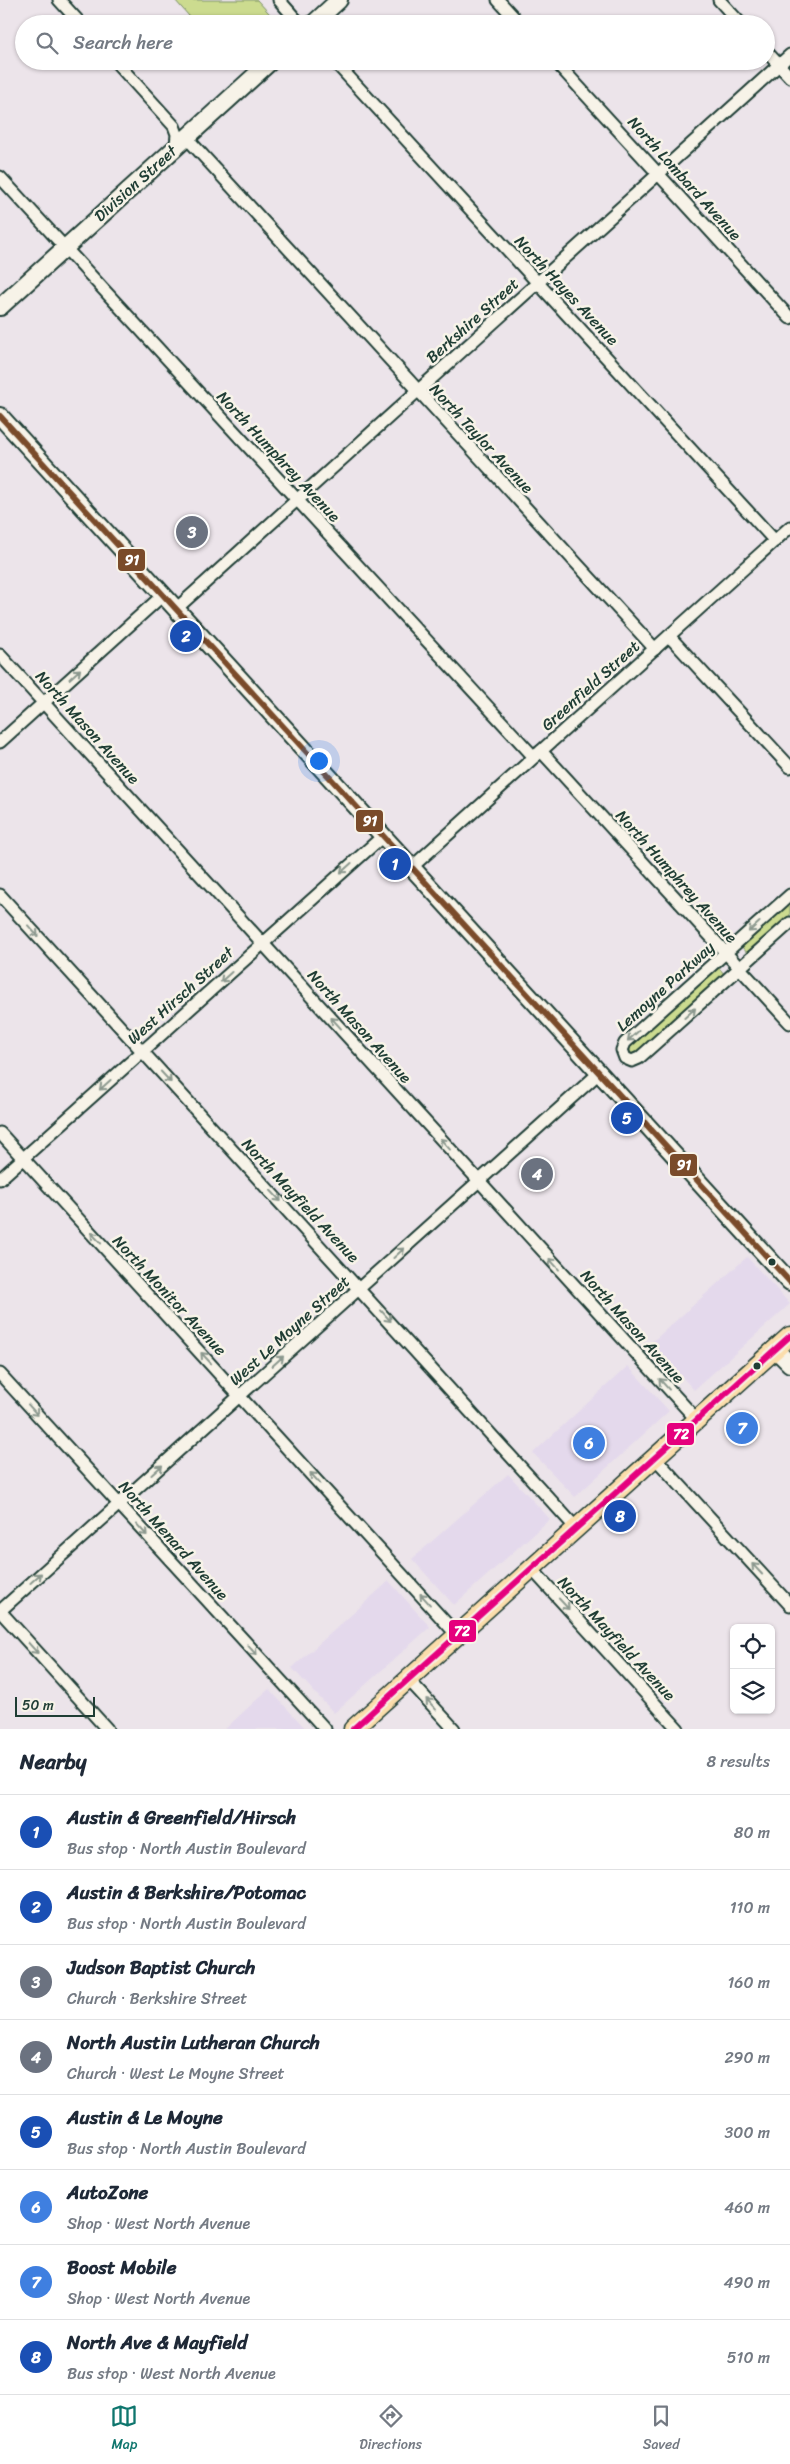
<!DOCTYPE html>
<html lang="en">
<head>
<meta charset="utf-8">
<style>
	body { margin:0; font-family:Sriracha,sans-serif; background:#f2f2f3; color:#1f2937 }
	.controls { position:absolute; right:15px; bottom:15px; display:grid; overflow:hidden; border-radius:8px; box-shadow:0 1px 4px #0004 }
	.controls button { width:45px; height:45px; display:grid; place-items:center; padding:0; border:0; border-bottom:1px solid #e0e1e3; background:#fff; color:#1f2937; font:25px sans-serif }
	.scale { position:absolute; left:15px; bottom:12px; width:80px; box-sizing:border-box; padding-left:5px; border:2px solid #1f3d34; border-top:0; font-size:14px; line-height:18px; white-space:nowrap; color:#1f3d34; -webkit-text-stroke:4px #f7f3e8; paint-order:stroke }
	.you { position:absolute; left:318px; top:760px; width:18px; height:18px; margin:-12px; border:4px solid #fff; border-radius:50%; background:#1a73e8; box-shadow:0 0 0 8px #1a73e833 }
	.badge { display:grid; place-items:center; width:32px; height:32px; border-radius:50%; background:#0f766e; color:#fff; font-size:16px; font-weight:700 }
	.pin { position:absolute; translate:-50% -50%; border:2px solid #fff; box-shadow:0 1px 5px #0006 }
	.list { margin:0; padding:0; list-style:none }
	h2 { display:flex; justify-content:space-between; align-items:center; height:65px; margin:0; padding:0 20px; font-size:21px }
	h2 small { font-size:16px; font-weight:400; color:#747a83 }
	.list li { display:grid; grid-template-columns:32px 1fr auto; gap:15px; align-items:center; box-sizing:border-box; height:75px; padding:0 20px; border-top:1px solid #e0e1e3 }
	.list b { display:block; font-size:19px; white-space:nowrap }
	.list p { margin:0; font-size:16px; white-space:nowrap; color:#747a83 }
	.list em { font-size:16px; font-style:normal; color:#747a83 }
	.icon { flex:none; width:28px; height:28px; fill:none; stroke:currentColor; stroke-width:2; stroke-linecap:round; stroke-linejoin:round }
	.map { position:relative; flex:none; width:790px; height:1729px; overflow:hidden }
	.search { position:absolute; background:#fff; box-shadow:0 1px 4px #0004; left:15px; right:15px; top:15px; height:55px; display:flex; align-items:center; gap:12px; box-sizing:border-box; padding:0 18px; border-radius:28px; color:#747a83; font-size:19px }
	.sheet { height:665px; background:#fff }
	nav { display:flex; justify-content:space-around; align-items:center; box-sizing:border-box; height:70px; border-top:1px solid #e0e1e3; background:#fff; font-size:14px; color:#747a83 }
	nav a { display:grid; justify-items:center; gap:2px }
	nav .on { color:#0f766e }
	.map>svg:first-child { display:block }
	.built { fill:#e4d9ec }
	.green { fill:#ccdb8f; stroke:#768c62 }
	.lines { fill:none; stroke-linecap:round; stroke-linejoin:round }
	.street-casing { stroke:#1f3d34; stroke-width:15 }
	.secondary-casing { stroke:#1f3d34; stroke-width:20 }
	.primary-casing { stroke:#1f3d34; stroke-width:21 }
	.street { stroke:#f7f3e8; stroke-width:11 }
	.secondary { stroke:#f7f3e8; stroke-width:16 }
	.primary { stroke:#fbddab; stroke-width:18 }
	.bus-1-casing { stroke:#f7f3e8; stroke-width:10 }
	.bus-2-casing { stroke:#f7f3e8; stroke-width:10 }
	.bus-1 { stroke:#e5007d; stroke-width:6 }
	.bus-2 { stroke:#7a4b2a; stroke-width:6 }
	.oneway { stroke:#8b988e }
	.bus-dot { fill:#1f3d34; stroke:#f7f3e8; stroke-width:2 }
	.labels { text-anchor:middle; stroke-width:5; stroke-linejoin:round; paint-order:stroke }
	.street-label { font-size:16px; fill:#1f3d34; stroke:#f7f3e8 }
	.line-badge { stroke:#f7f3e8; stroke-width:2 }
	.badge-label { font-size:14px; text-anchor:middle; font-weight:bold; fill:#fff }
</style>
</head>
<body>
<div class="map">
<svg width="790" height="1729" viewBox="0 0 790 1729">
	<rect width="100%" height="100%" fill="#ece4ea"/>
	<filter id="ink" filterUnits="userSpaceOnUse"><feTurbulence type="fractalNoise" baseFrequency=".02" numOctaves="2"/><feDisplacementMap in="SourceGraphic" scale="10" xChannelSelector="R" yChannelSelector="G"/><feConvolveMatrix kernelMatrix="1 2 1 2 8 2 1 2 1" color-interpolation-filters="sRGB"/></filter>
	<g filter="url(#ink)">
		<g class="built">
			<polygon points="747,1257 790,1304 694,1390 651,1343"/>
			<polygon points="628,1366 669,1411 575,1497 533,1453"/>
			<polygon points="508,1474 550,1519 454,1605 412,1559"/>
			<polygon points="389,1581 430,1627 334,1713 292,1668"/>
			<polygon points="269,1689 306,1729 225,1729 252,1704"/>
		</g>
		<g class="green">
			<polygon points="175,0 257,0 279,24 196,24"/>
			<polygon points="790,902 790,918 749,955 741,946"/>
			<polygon points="718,967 726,976 637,1056 630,1054 630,1046"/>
		</g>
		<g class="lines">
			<g class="street-casing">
				<g id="street">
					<polyline points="59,0 81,24"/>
					<polyline points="279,0 300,24"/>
					<polyline points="498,0 520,24"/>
					<polyline points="719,0 741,24"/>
					<polyline points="766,51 790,77"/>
					<polyline points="115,61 174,126 177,134 176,146"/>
					<polyline points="334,61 775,541"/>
					<polyline points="555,61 790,318"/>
					<polyline points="186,137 655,649"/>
					<polyline points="0,177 534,757"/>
					<polyline points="176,609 790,55"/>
					<polyline points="669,636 790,767"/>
					<polyline points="0,655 697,1420"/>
					<polyline points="0,742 163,595"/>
					<polyline points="541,751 790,1023"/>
					<polyline points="412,867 790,527"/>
					<polyline points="0,895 576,1528"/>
					<polyline points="790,895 625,1043 622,1050 625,1058 632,1061 639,1058 790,923"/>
					<polyline points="0,1133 457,1635"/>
					<polyline points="0,1179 383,836"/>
					<polyline points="0,1374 325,1729"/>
					<polyline points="655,1458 790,1605"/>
					<polyline points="531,1568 678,1729"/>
					<polyline points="0,1611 599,1073"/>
					<polyline points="0,1611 107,1729"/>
					<polyline points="408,1679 454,1729"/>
				</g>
			</g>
			<g class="secondary-casing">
				<g id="secondary">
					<polyline points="313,24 339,0"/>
					<polyline points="0,307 271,61"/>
					<polyline points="0,416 790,1282"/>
					<polyline points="775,1349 790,1364"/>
				</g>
			</g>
			<g class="primary-casing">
				<polyline id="primary" points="353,1729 790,1336"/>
			</g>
			<use href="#street" class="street"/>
			<use href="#secondary" class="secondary"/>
			<use href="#primary" class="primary"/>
			<g class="bus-1-casing">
				<polyline id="bus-1" points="353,1729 790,1336"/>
			</g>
			<g class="bus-2-casing">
				<polyline id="bus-2" points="0,416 790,1282"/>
			</g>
			<use href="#bus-1" class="bus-1"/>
			<use href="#bus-2" class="bus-2"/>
		</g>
		<defs><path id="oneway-shaft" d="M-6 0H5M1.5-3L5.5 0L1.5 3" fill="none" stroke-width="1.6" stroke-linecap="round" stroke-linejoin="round" transform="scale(1.25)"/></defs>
		<g class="oneway">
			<use href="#oneway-shaft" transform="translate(75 674) rotate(-42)"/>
			<use href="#oneway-shaft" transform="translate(346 868) rotate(138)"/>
			<use href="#oneway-shaft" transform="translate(754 927) rotate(138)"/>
			<use href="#oneway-shaft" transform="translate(33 931) rotate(48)"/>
			<use href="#oneway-shaft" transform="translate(226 977) rotate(138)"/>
			<use href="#oneway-shaft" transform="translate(690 1013) rotate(-42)"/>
			<use href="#oneway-shaft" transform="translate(336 1023) rotate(-132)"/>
			<use href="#oneway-shaft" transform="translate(633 1036) rotate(138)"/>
			<use href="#oneway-shaft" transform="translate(166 1077) rotate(47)"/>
			<use href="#oneway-shaft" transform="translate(105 1085) rotate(138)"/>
			<use href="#oneway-shaft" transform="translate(445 1144) rotate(-132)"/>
			<use href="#oneway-shaft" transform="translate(276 1196) rotate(47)"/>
			<use href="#oneway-shaft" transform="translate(96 1238) rotate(-133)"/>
			<use href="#oneway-shaft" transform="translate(399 1253) rotate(-42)"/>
			<use href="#oneway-shaft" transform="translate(554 1264) rotate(-132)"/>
			<use href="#oneway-shaft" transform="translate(386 1316) rotate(48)"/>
			<use href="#oneway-shaft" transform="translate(206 1358) rotate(-133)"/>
			<use href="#oneway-shaft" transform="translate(278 1361) rotate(-42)"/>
			<use href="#oneway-shaft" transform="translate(664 1384) rotate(-132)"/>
			<use href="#oneway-shaft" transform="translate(33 1410) rotate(48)"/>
			<use href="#oneway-shaft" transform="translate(157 1470) rotate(-42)"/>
			<use href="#oneway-shaft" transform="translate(315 1478) rotate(-132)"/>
			<use href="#oneway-shaft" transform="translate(142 1530) rotate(48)"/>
			<use href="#oneway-shaft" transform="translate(757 1569) rotate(-133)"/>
			<use href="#oneway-shaft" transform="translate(36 1578) rotate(-42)"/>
			<use href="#oneway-shaft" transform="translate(425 1599) rotate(-132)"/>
			<use href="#oneway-shaft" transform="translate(564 1604) rotate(47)"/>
			<use href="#oneway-shaft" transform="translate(33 1648) rotate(48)"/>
			<use href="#oneway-shaft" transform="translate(252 1650) rotate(48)"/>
			<use href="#oneway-shaft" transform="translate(431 1704) rotate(-132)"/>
		</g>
	</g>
	<g class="bus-dot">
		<circle cx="772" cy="1262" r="4.5"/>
		<circle cx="757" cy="1366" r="4.5"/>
	</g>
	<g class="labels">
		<g class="street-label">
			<text transform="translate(685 178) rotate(48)" y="6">North Lombard Avenue</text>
			<text transform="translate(135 183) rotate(-42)" y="6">Division Street</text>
			<text transform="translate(567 290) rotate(47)" y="6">North Hayes Avenue</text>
			<text transform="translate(472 320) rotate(-42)" y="6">Berkshire Street</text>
			<text transform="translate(482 438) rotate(47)" y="6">North Taylor Avenue</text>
			<text transform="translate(279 456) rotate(47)" y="6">North Humphrey Avenue</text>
			<text transform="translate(590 685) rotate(-42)" y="6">Greenfield Street</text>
			<text transform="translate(88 727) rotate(48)" y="6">North Mason Avenue</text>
			<text transform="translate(677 876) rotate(48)" y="6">North Humphrey Avenue</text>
			<text transform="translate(665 986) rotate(-42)" y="6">Lemoyne Parkway</text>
			<text transform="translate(180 995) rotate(-42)" y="6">West Hirsch Street</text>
			<text transform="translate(360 1026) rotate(48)" y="6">North Mason Avenue</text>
			<text transform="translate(301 1200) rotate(47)" y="6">North Mayfield Avenue</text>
			<text transform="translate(170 1295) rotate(47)" y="6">North Monitor Avenue</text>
			<text transform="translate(633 1326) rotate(48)" y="6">North Mason Avenue</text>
			<text transform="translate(289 1330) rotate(-42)" y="6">West Le Moyne Street</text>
			<text transform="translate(174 1540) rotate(48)" y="6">North Menard Avenue</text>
			<text transform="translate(617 1638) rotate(47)" y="6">North Mayfield Avenue</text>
		</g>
	</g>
	<g class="line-badge">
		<rect x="117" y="548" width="29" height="24" rx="5" fill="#7a4b2a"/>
		<rect x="355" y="809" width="29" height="24" rx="5" fill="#7a4b2a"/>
		<rect x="669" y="1153" width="29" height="24" rx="5" fill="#7a4b2a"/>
		<rect x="666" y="1422" width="29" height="24" rx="5" fill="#e5007d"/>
		<rect x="448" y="1619" width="29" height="24" rx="5" fill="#e5007d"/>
	</g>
	<g class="badge-label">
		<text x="132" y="565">91</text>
		<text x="370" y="826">91</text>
		<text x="684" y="1170">91</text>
		<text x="681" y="1439">72</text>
		<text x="462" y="1636">72</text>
	</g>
</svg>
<div class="controls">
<button><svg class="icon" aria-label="locate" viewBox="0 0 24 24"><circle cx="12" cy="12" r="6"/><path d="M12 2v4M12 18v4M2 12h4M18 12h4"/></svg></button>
<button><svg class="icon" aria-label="layers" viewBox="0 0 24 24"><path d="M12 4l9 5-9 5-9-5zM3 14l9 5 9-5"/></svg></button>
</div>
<div class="scale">50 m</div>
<div class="you"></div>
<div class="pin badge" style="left:395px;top:864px;background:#1a4fb4">1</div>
<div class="pin badge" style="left:186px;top:636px;background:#1a4fb4">2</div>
<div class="pin badge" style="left:192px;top:532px;background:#6b7280">3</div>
<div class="pin badge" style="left:537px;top:1174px;background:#6b7280">4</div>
<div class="pin badge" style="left:627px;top:1118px;background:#1a4fb4">5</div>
<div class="pin badge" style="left:589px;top:1443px;background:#3f7fe0">6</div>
<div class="pin badge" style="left:742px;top:1428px;background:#3f7fe0">7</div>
<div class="pin badge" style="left:620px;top:1516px;background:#1a4fb4">8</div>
<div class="search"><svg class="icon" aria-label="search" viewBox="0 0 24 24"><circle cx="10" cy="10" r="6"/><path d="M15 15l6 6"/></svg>Search here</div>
</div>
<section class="sheet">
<h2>Nearby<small>8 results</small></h2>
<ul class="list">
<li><span class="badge" style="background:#1a4fb4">1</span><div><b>Austin &amp; Greenfield/Hirsch</b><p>Bus stop · North Austin Boulevard</p></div><em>80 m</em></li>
<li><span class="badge" style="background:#1a4fb4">2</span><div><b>Austin &amp; Berkshire/Potomac</b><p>Bus stop · North Austin Boulevard</p></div><em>110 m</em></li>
<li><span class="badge" style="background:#6b7280">3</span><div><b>Judson Baptist Church</b><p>Church · Berkshire Street</p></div><em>160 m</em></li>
<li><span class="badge" style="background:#6b7280">4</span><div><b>North Austin Lutheran Church</b><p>Church · West Le Moyne Street</p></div><em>290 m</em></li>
<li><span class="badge" style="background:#1a4fb4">5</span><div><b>Austin &amp; Le Moyne</b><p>Bus stop · North Austin Boulevard</p></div><em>300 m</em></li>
<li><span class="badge" style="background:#3f7fe0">6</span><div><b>AutoZone</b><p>Shop · West North Avenue</p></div><em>460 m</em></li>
<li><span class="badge" style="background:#3f7fe0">7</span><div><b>Boost Mobile</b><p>Shop · West North Avenue</p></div><em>490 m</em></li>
<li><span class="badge" style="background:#1a4fb4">8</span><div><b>North Ave &amp; Mayfield</b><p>Bus stop · West North Avenue</p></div><em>510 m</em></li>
</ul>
</section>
<nav>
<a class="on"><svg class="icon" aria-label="map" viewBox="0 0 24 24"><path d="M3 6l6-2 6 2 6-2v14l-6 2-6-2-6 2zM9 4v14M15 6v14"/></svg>Map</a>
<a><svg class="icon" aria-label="directions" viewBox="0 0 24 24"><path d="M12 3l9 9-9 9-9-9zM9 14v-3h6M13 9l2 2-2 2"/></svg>Directions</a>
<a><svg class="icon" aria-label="saved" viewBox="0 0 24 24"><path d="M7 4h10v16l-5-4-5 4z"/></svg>Saved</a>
</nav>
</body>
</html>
